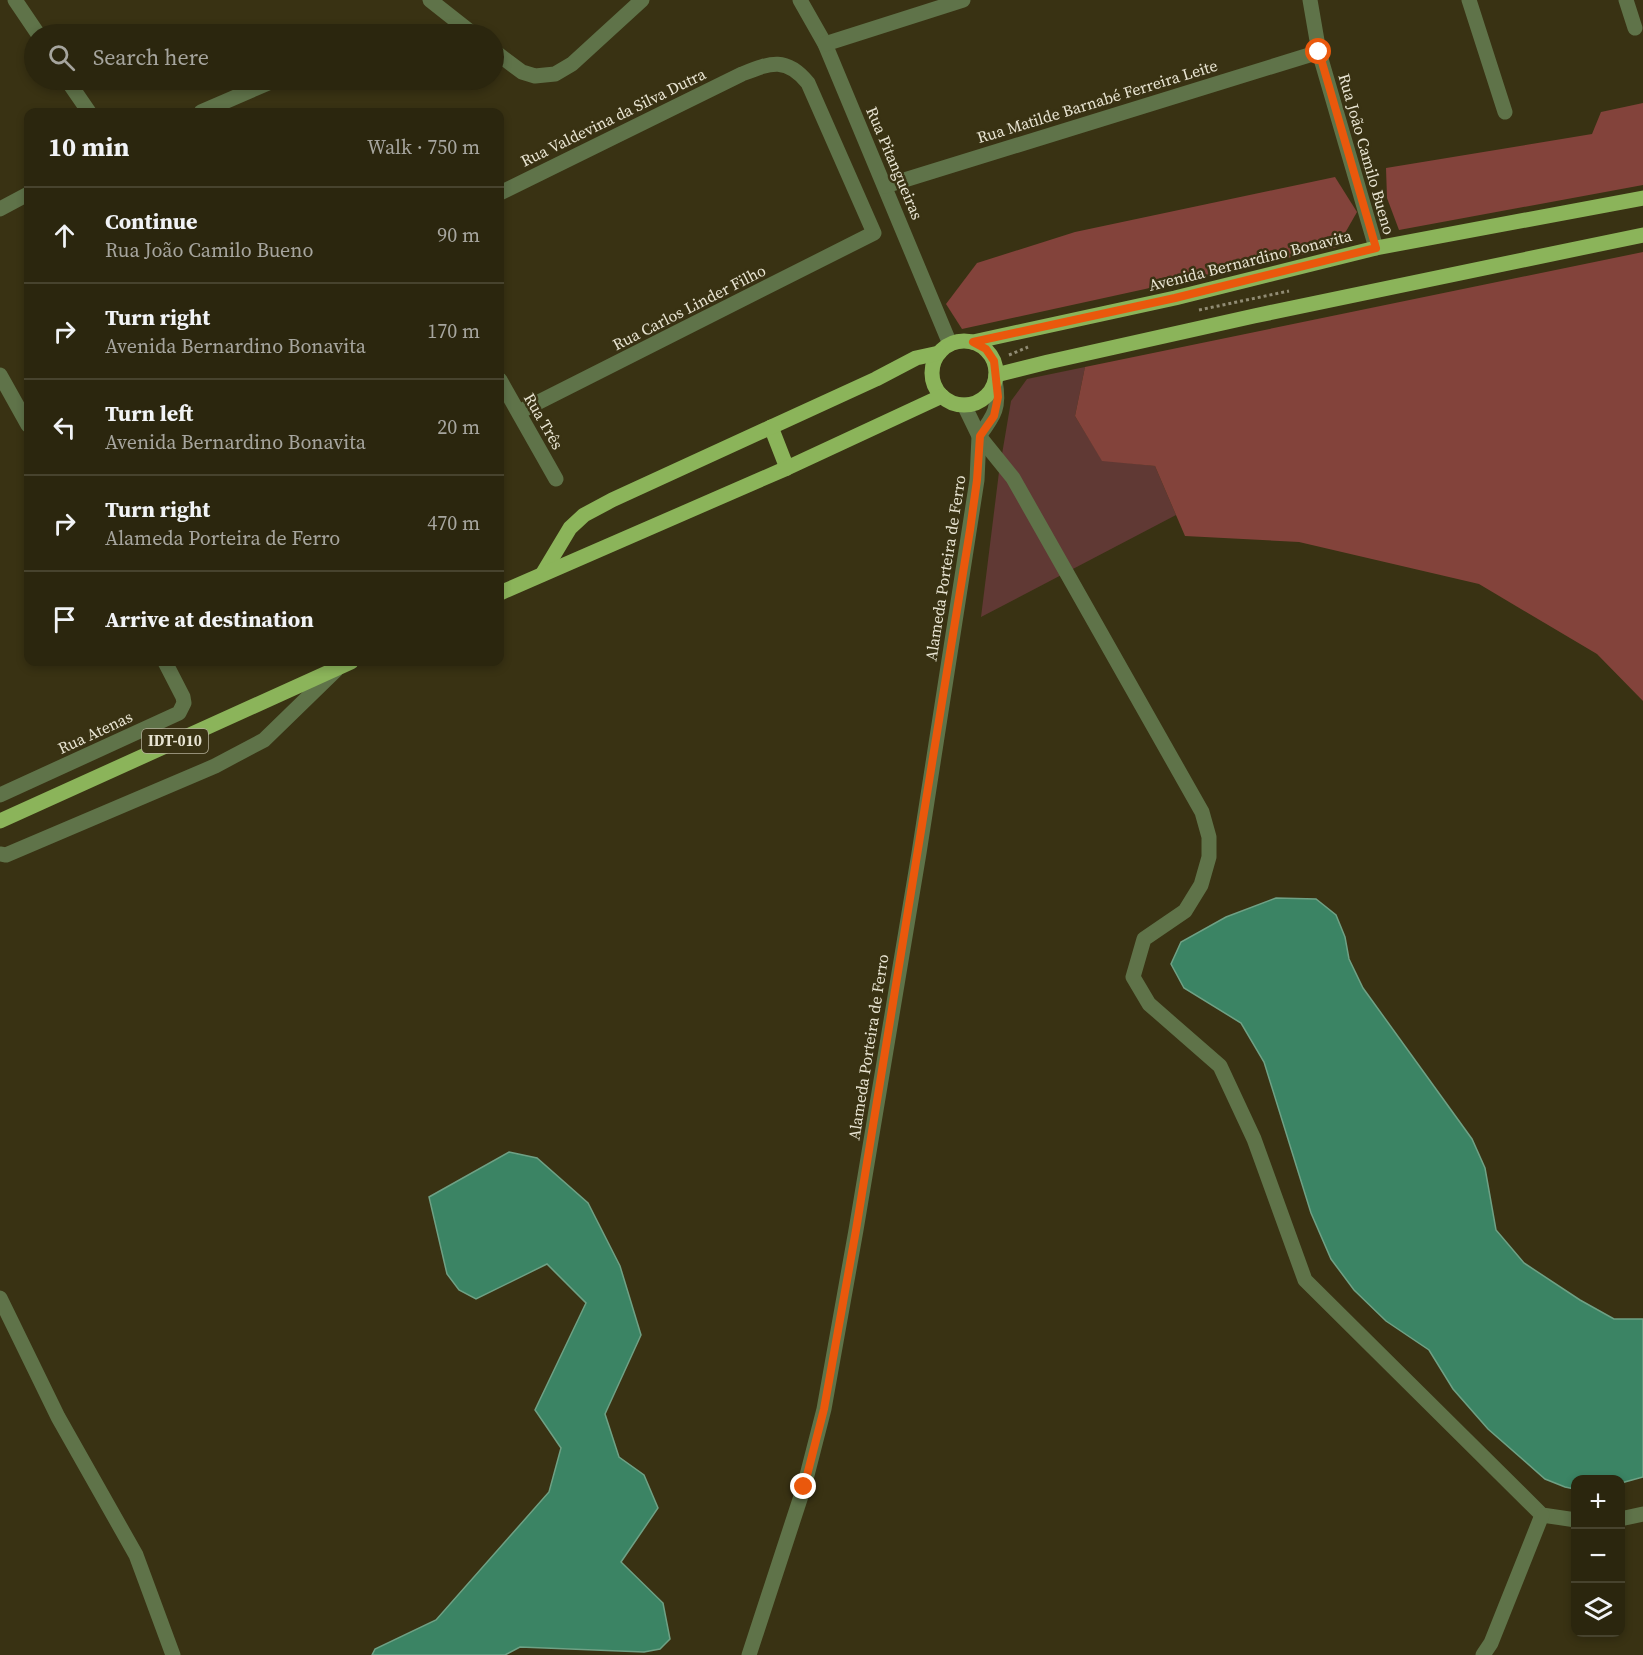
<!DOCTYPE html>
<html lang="en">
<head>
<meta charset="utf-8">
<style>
	body { margin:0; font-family:"Source Serif 4",serif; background:#332e17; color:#f1f3f6 }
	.controls { position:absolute; right:18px; bottom:18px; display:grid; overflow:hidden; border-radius:12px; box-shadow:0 3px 9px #0003 }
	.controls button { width:54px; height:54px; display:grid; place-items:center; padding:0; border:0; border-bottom:2px solid #47432e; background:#2b260e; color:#f1f3f6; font:30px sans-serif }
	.stop { position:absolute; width:18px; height:18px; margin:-14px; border:4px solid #ea580c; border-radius:50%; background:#fff }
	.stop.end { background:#ea580c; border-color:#fff; box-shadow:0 2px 6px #0008 }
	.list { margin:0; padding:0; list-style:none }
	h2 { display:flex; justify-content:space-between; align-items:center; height:78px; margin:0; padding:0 24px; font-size:26px }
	h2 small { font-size:20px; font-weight:400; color:#a6a59e }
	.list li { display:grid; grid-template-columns:39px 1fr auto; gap:18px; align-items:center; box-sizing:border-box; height:96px; padding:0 24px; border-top:2px solid #47432e }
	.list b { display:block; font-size:22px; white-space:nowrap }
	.list p { margin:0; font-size:20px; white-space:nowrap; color:#a6a59e }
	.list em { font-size:20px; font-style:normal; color:#a6a59e }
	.icon { flex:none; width:33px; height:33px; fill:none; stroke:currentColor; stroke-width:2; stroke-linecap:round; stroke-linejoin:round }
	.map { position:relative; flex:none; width:1643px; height:1655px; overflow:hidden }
	.search { position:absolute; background:#2b260e; box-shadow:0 3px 9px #0003; left:24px; top:24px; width:480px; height:66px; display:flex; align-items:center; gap:15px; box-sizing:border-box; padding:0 21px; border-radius:33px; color:#a6a59e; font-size:22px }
	.panel { position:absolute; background:#2b260e; box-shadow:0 3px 9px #0003; left:24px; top:108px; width:480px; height:558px; border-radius:12px }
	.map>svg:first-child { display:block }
	.green { fill:#603934 }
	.forest { fill:#83433b }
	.water { fill:#3b8464; stroke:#6fa185; stroke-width:1.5 }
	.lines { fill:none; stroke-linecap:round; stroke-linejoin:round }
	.path { stroke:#918c74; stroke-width:3; stroke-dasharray:3 3; stroke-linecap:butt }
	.minor { stroke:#5f7349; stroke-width:15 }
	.major { stroke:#8bb45a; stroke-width:15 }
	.route { stroke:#ea580c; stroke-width:8 }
	.labels { text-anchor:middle; stroke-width:5; stroke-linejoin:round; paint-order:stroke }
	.shield { fill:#393213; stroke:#b4af99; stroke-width:1.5 }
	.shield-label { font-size:15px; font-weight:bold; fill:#e8e4d2 }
	.street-label { font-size:16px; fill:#e8e4d2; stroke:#393213 }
</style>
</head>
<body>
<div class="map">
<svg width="1643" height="1655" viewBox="0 0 1643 1655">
	<rect width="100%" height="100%" fill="#393213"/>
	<polygon class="green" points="1085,367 1075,416 1102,460 1155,466 1176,515 981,617 999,472 1011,401 1027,379"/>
	<g class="forest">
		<polygon points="1643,103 1643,185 1399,230 1387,198 1386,168 1592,134 1601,112"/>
		<polygon points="1335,177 1357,212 1337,247 962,329 946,304 977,263 1075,232"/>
		<polygon points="1643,252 1643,701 1597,654 1479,584 1299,542 1185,536 1155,466 1102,461 1075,416 1085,367"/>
	</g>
	<g class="water">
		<polygon points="1276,898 1316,899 1336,915 1345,937 1349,959 1363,988 1472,1139 1485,1168 1496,1230 1524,1263 1580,1300 1614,1319 1643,1319 1643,1477 1621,1483 1620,1480 1576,1480 1575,1489 1565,1487 1545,1479 1488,1429 1453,1389 1429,1350 1386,1321 1354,1290 1331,1259 1311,1213 1264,1062 1241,1023 1184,988 1171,964 1181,942 1226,917"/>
		<polygon points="509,1152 537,1158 588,1203 620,1266 641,1335 605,1414 619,1457 644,1475 658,1508 621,1562 663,1603 670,1639 660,1649 644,1652 520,1647 505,1655 372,1655 375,1649 436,1620 549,1492 561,1448 535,1410 586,1303 547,1264 476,1299 459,1290 447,1274 429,1197"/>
	</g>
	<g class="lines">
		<g class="path">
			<polyline points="1199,310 1289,291"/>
			<polyline points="1009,355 1028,347"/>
		</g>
		<g class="minor">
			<polyline points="15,0 38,34"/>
			<polyline points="430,0 473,34"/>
			<polyline points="800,0 825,44 950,344"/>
			<polyline points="1310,0 1319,52 1376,248"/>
			<polyline points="1469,0 1505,112"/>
			<polyline points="1626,0 1635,28"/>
			<polyline points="825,44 963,0"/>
			<polyline points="494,51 522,72 535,76 555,74 572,64 642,0"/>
			<polyline points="67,80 89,112"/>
			<polyline points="201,112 275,80"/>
			<polyline points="885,186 1319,52"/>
			<path d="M500,193l242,-119c28,-11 44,-18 66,9l66,150 -355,179"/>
			<polyline points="0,209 28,194"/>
			<polyline points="0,375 28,425"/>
			<polyline points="500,380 556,479"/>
			<polyline points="979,436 1013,478 1202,812 1209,837 1209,857 1201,885 1185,911 1144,939 1133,977 1149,1004 1220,1066 1254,1139 1305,1280 1542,1515 1576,1520"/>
			<path d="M979,436c16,-21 21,-29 16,-56"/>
			<polyline points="0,795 179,713 184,703 183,697 165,662"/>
			<polyline points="0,854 6,855 215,766 264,740 336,670"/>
			<polyline points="0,1298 58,1417 136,1555 173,1655"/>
			<polyline points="1620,1519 1643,1514"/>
			<polyline points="749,1655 804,1487 824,1409 856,1230 919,853 977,480 979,436 964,405"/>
			<polyline points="1483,1655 1491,1643 1542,1515"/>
		</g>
		<g class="major">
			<circle cx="964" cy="373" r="32"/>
			<polyline points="973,342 1175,298 1376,248 1643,198"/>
			<polyline points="996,375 1048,362 1254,316 1643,235"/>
			<polyline points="771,427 787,468"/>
			<polyline points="543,573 570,528 584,515 612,500 876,379 916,358 939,353"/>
			<polyline points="500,593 787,468 942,396"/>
			<polyline points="0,821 351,662"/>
		</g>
	</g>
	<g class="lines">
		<polyline class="route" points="804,1487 824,1409 856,1230 970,530 977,480 980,436 994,416 998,397 994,361 986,349 973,342 1175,298 1376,248 1319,52"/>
	</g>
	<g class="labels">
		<rect class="shield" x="142" y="729" width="66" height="24" rx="4.5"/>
		<g class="shield-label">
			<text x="175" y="746">IDT-010</text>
		</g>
		<g class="street-label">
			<text transform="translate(1097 101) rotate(-17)" y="6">Rua Matilde Barnabé Ferreira Leite</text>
			<text transform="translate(613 117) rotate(-26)" y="6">Rua Valdevina da Silva Dutra</text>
			<text transform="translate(1367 154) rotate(74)" y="6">Rua João Camilo Bueno</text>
			<text transform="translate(895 163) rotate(67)" y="6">Rua Pitangueiras</text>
			<text transform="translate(1250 260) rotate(-14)" y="6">Avenida Bernardino Bonavita</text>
			<text transform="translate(689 307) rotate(-27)" y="6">Rua Carlos Linder Filho</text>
			<text transform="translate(544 421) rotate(60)" y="6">Rua Três</text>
			<text transform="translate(945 568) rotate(-81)" y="6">Alameda Porteira de Ferro</text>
			<text transform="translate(95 732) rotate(-25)" y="6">Rua Atenas</text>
			<text transform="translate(868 1047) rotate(-81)" y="6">Alameda Porteira de Ferro</text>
		</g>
	</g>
</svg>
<div class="controls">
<button>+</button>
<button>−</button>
<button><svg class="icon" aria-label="layers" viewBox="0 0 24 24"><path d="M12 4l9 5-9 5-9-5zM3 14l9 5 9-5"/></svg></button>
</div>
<div class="stop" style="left:1319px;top:52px"></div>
<div class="stop end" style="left:804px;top:1487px"></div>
<div class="search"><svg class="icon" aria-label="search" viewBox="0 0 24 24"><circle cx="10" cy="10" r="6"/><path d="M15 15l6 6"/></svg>Search here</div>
<section class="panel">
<h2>10 min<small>Walk · 750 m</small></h2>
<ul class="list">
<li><svg class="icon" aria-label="ahead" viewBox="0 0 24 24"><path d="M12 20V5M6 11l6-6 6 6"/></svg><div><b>Continue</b><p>Rua João Camilo Bueno</p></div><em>90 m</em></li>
<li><svg class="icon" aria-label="right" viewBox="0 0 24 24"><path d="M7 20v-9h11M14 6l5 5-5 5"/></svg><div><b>Turn right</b><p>Avenida Bernardino Bonavita</p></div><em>170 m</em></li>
<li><svg class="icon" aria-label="left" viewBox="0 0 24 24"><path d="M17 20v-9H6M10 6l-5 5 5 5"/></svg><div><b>Turn left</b><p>Avenida Bernardino Bonavita</p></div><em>20 m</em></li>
<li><svg class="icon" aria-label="right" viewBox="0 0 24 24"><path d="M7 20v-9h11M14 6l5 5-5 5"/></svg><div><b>Turn right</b><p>Alameda Porteira de Ferro</p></div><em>470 m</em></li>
<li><svg class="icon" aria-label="arrive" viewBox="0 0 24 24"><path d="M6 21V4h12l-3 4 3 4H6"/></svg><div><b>Arrive at destination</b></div></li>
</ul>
</section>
</div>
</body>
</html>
